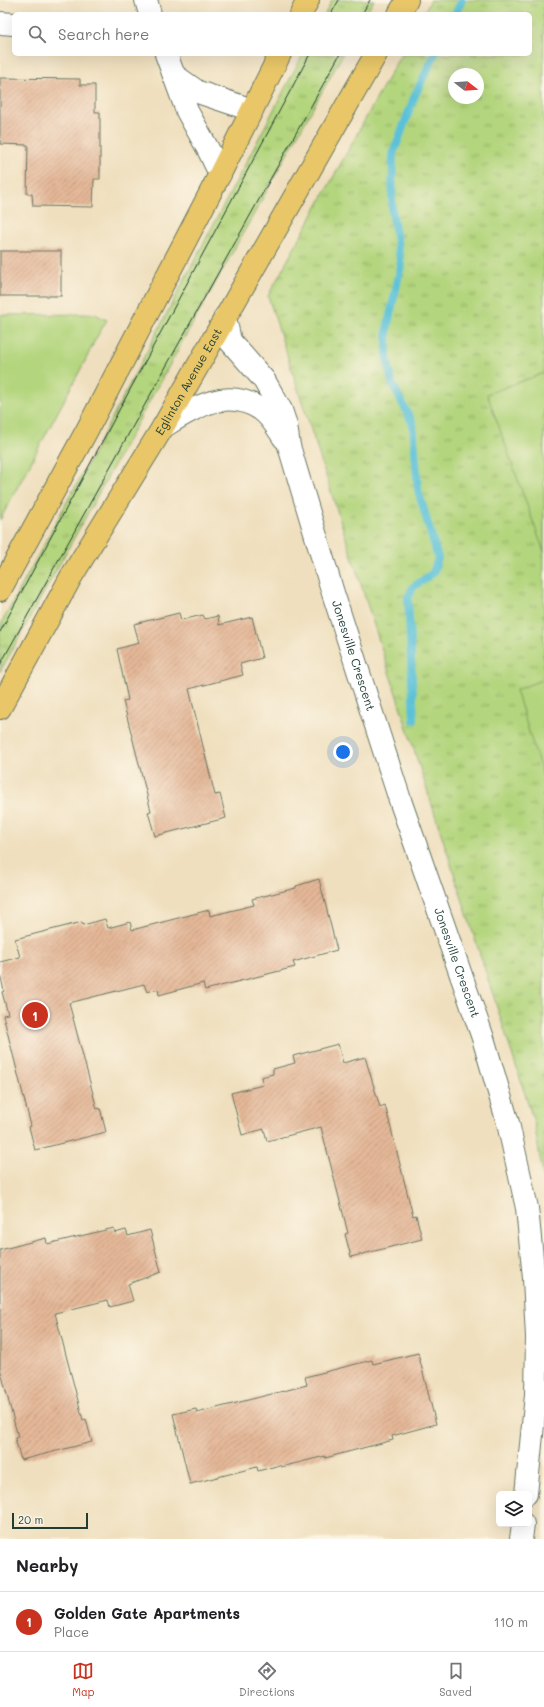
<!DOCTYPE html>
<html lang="en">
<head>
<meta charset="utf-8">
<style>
	body { margin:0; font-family:Mali,sans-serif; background:#f2f2f2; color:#202124 }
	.controls { position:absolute; right:12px; bottom:12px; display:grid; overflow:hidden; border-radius:6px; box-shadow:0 4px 16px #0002 }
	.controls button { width:36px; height:36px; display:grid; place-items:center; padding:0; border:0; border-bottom:1px solid #e0e0e0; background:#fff; color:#202124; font:20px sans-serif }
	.compass { position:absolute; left:448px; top:68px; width:36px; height:36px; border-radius:50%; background:#fff; box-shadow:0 4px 16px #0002; rotate:107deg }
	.scale { position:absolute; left:12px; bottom:10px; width:76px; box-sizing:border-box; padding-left:4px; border:2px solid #1f3d34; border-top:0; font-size:11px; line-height:14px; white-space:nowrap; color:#1f3d34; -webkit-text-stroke:3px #fcf5e5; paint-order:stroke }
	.you { position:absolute; left:343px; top:752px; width:14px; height:14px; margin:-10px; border:3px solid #fff; border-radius:50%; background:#1a73e8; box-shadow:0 0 0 6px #1a73e833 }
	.badge { display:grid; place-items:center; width:26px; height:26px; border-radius:50%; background:#c8321e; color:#fff; font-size:13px; font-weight:700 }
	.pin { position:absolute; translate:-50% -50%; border:2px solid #fff; box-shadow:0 1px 4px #0006 }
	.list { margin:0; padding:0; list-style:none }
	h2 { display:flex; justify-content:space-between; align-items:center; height:52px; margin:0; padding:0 16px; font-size:17px }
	h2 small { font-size:13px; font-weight:400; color:#757577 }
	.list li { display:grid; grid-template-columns:26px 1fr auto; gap:12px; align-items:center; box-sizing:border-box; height:60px; padding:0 16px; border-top:1px solid #e0e0e0 }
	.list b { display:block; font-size:15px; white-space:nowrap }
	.list p { margin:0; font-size:13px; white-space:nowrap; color:#757577 }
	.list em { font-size:13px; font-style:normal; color:#757577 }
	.icon { flex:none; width:22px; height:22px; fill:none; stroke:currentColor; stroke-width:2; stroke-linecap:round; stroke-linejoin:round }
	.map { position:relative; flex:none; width:544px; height:1539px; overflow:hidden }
	.search { position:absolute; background:#fff; box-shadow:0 4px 16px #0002; left:12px; right:12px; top:12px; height:44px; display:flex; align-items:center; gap:10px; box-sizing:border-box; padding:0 14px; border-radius:6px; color:#757577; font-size:15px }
	.sheet { height:112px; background:#fff }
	nav { display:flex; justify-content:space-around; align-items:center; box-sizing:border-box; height:56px; border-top:1px solid #e0e0e0; background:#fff; font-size:11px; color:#757577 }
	nav a { display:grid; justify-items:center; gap:2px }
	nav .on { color:#c8321e }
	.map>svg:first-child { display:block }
	.grass { fill:url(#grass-tufts); stroke:#698958; fill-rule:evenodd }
	.green { fill:#b3d57d; stroke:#698958 }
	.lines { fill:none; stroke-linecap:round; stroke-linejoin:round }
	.stream { stroke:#5ac1d8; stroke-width:8 }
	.building { fill:url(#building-hatch) }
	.minor-casing { stroke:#687664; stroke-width:24 }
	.tertiary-casing { stroke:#687664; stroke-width:24 }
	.primary-casing { stroke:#687664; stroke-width:24 }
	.minor { stroke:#fff; stroke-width:22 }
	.tertiary { stroke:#fff; stroke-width:22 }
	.primary { stroke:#e9c769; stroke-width:22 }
	.tram { stroke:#1f3d34; stroke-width:1 }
	.labels { text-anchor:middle; stroke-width:4; stroke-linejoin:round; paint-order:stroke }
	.street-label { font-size:12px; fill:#1f3d34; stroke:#fcf5e5 }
</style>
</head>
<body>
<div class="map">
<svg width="544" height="1539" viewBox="0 0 544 1539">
	<defs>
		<pattern id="grass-tufts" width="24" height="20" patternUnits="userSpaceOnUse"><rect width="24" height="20" fill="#b3d57d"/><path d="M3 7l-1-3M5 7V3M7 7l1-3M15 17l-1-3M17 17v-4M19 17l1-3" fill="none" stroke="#91ae67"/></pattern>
		<pattern id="building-hatch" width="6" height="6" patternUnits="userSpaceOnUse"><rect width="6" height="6" fill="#e5b898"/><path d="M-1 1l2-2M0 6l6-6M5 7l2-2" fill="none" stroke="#b9977d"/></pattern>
	</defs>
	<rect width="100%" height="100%" fill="#fcf5e5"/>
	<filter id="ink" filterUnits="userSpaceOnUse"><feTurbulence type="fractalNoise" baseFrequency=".025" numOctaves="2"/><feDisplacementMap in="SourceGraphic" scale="8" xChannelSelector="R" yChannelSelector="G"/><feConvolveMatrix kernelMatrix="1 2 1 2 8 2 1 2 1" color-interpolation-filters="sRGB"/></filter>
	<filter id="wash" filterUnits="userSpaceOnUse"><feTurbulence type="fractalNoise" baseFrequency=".012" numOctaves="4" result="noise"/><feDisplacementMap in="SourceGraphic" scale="16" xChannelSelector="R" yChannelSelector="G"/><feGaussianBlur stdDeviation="0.9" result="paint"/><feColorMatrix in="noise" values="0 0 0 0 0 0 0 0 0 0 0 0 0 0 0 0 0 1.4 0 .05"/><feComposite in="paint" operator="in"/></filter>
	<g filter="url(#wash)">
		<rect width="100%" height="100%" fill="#efdfbe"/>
		<g class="grass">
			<polygon points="332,0 374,0 366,14 325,14"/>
			<path d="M431,0h113v1182l-10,-60 -266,-826 133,-242h129v-40h-107zM454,74h24v24h-24z"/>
			<polygon points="303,54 343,54 150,400 0,672 0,626 102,437"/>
		</g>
		<g class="green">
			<polygon points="95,314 107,320 95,340 85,361 0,520 0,315"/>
			<polygon points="544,373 544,552 487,394"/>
			<polygon points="544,679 544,780 516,690"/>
		</g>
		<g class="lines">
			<g class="stream">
				<polyline points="455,14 462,0"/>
				<polyline points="414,720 408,598 413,587 433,573 438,558 418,490 413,424 392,383 387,358 387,329 401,266 392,210 393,154 415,95 435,54"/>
			</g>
		</g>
		<g id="blocks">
			<g class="building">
				<polygon points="0,78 80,79 80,85 95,85 95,112 100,112 100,179 94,179 93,207 33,206 32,194 27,194 28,145 0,144"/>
				<rect x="0" y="251" width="61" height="45"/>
				<polygon points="179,613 181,620 203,615 205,619 218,616 219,625 252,617 262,658 240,664 243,675 189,689 215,795 220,794 226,818 155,836 148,812 151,811 123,701 128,700 117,649 139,643 134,624"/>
				<polygon points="319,879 337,950 293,962 295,967 205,990 203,983 159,995 158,989 147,992 144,984 69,1003 97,1109 100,1108 106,1132 35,1150 29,1127 31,1126 3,1015 8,1014 2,992 4,991 0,974 0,962 20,957 15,939 82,922 83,925 105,919 108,928 130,922 132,930 209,910 210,916 254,905 252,899 296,888 296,886"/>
				<polygon points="338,1044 343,1063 365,1057 380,1107 385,1105 413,1216 416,1215 422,1239 351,1257 345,1234 348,1233 321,1127 267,1141 264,1129 242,1135 231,1093 263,1085 261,1077 273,1074 273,1069 295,1063 293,1056"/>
				<polygon points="114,1228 115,1233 126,1230 128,1236 150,1230 161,1272 128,1284 133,1301 110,1307 108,1300 55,1313 83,1420 86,1419 92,1442 21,1460 15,1438 18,1437 0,1368 0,1250 46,1238 47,1244"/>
				<polygon points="418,1353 436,1424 392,1436 393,1440 325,1458 325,1456 281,1467 280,1465 258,1471 257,1467 190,1484 173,1414 196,1409 197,1413 307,1385 305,1377 372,1360 373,1364"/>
			</g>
		</g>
	</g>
	<g filter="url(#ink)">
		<use href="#blocks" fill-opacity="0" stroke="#687664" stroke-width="1"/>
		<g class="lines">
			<g class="minor-casing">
				<g id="minor">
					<polyline points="146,0 150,14"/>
					<polyline points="0,23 14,24"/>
					<polyline points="166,54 187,111 209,151 220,174"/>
					<polyline points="174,75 198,92 252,110"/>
				</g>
			</g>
			<g class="tertiary-casing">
				<g id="tertiary">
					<path id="s1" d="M225,317l5,24 34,39 17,30 5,15 3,21 44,147 68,210 82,235 25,85 19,85 7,70 3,59 -1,58 -10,99"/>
					<path d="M163,427c29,-18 63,-41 97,-18 11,7 17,19 24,29"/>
					<polyline points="521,1539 523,1524"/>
				</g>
			</g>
			<g class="primary-casing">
				<g id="primary">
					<polyline points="301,14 308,0"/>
					<polyline points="399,14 407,0"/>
					<polyline points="0,590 87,430 220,174 280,54"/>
					<path id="s2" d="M0,708l71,-131 92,-150 213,-373"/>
				</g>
			</g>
			<use href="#minor" class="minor"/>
			<use href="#tertiary" class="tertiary"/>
			<use href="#primary" class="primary"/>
			<g class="tram">
				<polyline points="331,14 339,0"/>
				<polyline points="362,14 370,0"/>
				<polyline points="0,632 310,54"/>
				<polyline points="0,665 340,54"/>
			</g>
		</g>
	</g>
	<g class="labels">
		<g class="street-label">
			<text dy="4" stroke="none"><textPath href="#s2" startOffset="377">Eglinton Avenue East</textPath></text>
			<text dy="4" stroke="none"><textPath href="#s1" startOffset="367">Jonesville Crescent</textPath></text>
			<text dy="4" stroke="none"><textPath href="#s1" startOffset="691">Jonesville Crescent</textPath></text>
		</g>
	</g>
</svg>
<div class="controls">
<button><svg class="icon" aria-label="layers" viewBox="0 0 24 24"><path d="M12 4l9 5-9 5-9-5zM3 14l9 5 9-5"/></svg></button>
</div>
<svg class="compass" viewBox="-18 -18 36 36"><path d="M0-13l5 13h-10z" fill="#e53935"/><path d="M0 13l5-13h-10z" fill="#757577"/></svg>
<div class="scale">20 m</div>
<div class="you"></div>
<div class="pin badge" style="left:35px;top:1015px">1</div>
<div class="search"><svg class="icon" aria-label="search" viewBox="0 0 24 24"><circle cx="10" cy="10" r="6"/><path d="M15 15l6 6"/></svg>Search here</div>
</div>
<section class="sheet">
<h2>Nearby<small></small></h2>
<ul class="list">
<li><span class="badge">1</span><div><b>Golden Gate Apartments</b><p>Place</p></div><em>110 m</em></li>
</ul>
</section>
<nav>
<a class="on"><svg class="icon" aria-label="map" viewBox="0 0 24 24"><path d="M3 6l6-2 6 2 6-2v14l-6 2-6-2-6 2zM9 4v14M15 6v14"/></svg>Map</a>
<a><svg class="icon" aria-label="directions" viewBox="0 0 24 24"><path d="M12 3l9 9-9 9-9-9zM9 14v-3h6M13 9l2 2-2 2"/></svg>Directions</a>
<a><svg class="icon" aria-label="saved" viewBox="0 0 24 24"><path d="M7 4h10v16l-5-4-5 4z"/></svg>Saved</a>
</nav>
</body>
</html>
